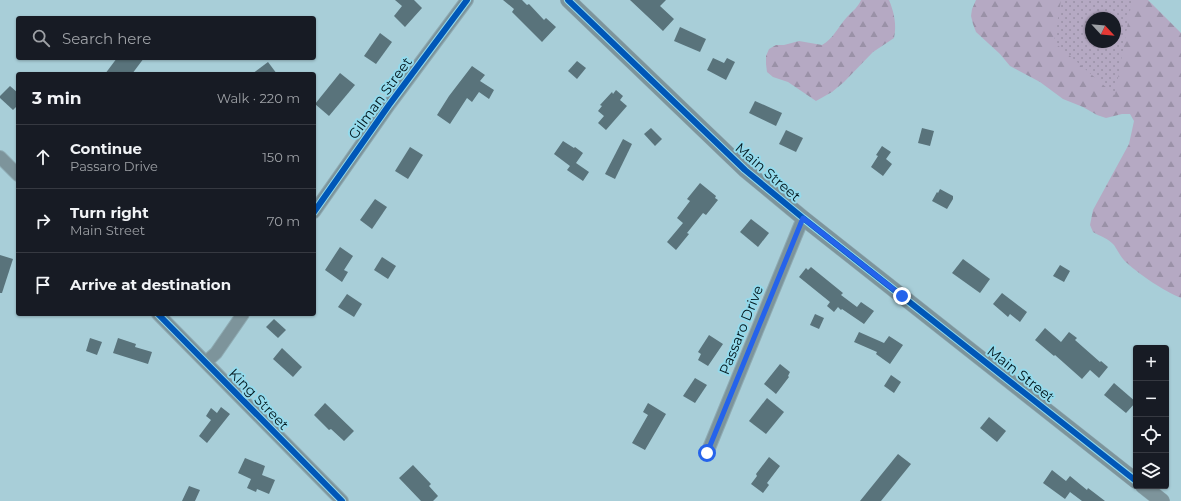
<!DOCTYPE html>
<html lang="en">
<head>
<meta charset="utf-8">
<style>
	body { margin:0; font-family:Montserrat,sans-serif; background:#20242c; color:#f1f3f6 }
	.controls { position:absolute; right:12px; bottom:12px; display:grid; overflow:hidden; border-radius:4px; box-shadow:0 1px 3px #0004 }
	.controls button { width:36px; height:36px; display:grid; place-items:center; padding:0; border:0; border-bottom:1px solid #363941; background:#171b24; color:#f1f3f6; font:20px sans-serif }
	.compass { position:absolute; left:1085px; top:12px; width:36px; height:36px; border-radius:50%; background:#171b24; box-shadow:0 1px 3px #0004; rotate:116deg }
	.stop { position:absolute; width:12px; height:12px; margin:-9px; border:3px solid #2563eb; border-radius:50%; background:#fff }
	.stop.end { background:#2563eb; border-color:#fff; box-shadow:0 1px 4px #0008 }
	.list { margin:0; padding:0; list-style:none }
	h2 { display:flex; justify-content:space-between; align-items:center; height:52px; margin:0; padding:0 16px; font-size:17px }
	h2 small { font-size:13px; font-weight:400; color:#9ea1a6 }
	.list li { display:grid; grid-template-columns:26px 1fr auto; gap:12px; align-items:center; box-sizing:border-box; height:64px; padding:0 16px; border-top:1px solid #363941 }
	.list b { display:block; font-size:15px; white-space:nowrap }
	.list p { margin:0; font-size:13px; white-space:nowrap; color:#9ea1a6 }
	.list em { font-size:13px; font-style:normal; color:#9ea1a6 }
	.icon { flex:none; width:22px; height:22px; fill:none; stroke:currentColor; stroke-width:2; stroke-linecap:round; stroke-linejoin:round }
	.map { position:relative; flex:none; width:1181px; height:501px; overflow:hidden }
	.search { position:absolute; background:#171b24; box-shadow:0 1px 3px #0004; left:16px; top:16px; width:300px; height:44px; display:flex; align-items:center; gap:10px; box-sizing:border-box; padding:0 14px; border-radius:4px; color:#9ea1a6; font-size:15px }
	.panel { position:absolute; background:#171b24; box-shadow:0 1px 3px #0004; left:16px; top:72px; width:300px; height:244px; border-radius:4px }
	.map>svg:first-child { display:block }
	.forest { fill:url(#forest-firs); fill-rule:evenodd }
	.park { fill:url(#park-dots); fill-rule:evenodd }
	.building { fill:#59737b }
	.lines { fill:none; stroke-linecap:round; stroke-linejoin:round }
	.minor-casing { stroke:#8eaab2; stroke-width:14 }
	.tertiary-casing { stroke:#8eaab2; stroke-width:16 }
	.minor { stroke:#7d949b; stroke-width:12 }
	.tertiary { stroke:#7d949b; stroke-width:15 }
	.cycleway-casing { stroke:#94daec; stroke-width:8 }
	.cycleway { stroke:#0057b8; stroke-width:6 }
	.route { stroke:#2563eb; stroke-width:5 }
	.labels { text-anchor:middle; stroke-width:4; stroke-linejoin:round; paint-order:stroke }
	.street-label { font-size:14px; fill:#00161c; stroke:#94daec }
</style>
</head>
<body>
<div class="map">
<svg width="1181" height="501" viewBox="0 0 1181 501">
	<defs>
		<pattern id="forest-firs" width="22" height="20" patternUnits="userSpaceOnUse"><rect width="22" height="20" fill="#b5a9c3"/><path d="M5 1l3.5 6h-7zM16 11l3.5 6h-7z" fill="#9a91a7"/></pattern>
		<pattern id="park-dots" width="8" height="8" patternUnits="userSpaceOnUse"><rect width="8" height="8" fill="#b5a9c3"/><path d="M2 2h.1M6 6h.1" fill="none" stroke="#9a91a7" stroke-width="1.8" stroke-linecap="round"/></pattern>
	</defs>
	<rect width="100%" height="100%" fill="#a8ced8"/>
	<g class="forest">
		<path d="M861,0h28c5,12 8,25 5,38l-21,14 -29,30 -12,10 -16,9 -28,-19 -15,-5 -6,-5 -1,-8v-8l3,-7 7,-4h8l15,-4 23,4c11,-6 16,-18 25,-28 6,-6 11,-10 14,-17z"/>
		<path d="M976,0h172l33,33v265c-17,-7 -41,-23 -54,-35 -6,-5 -9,-12 -13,-18 -5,-6 -14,-9 -21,-13l-3,-7 3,-15 36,-66 5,-23 -4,-7h-8l-16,4 -9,-3 -14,-8 -20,-8 -23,-17 -30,-16 -10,-12 -24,-22 -3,-8 -2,-8 1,-7zM1091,18h24v24h-24z"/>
	</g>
	<path class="park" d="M1061,0h71l-17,95 -61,-53zM1091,18h24v24h-24z"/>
	<g class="building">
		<polygon points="395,0 414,0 422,8 405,27 394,16 402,6"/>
		<polygon points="503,0 522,0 527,5 529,4 544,20 546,18 556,27 542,42 512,12 514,9"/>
		<polygon points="630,0 666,0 660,6 674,19 663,31"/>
		<polygon points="680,27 706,39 700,52 674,41"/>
		<polygon points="380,33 392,42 376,64 364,56"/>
		<polygon points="117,58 144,58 132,74 105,74"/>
		<polygon points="713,58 724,63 727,58 735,62 726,80 707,70"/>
		<polygon points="577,61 586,68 577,79 568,71"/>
		<polygon points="268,62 277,74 252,74"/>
		<polygon points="472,66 485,75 480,81 494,90 489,99 479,92 472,102 467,98 450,124 437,115 449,96"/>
		<polygon points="340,73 355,85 329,116 315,104"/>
		<polygon points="10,86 18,93 18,105 13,110 0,98 0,96"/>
		<polygon points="616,90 623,96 620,100 627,106 606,130 598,123 604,116 598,111 602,106 600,105 612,92 613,94"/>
		<polygon points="755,101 782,113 776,126 749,113"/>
		<polygon points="651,128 662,139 655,146 644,134"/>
		<polygon points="922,128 934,131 930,146 918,143"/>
		<polygon points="786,130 803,138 796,152 779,144"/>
		<polygon points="623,139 632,144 615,179 605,174"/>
		<polygon points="563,141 574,148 575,147 583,153 576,163 589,172 583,181 567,170 570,166 554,154"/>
		<polygon points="882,146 891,152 886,159 892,164 883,176 871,167 878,156 876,155"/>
		<polygon points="410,147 423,155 408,179 395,171"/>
		<polygon points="700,183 716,196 715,198 718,200 706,215 703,213 687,233 689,234 676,250 667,242 683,223 677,218 690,201 687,199"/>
		<polygon points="940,189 953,196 953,199 947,209 932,201 937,192 938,193"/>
		<polygon points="375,199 387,207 372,229 360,220"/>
		<polygon points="751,219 769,233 758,247 740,232"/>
		<polygon points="340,247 353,256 344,270 348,272 342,282 325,270"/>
		<polygon points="0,255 13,259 2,293 0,293"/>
		<polygon points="382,257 396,266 388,279 374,270"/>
		<polygon points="963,259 990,279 980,293 952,273"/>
		<polygon points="1060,265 1070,271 1064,282 1053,276"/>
		<polygon points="811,267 843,293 841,295 857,307 861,302 874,311 864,324 842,309 841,310 838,307 834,312 827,306 830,302 799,277 806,268 808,270"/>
		<polygon points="1002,293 1027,312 1020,322 1010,314 1008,317 993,304"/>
		<polygon points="347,294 362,304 354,317 338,307"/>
		<polygon points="815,314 824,318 819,329 810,325"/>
		<polygon points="274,319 286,330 278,338 266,327"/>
		<polygon points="1045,328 1061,342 1069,332 1077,338 1075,340 1100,362 1101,361 1108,367 1099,378 1090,370 1082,379 1055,355 1054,356 1035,340"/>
		<polygon points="859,332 884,343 889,336 903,345 890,364 876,354 877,352 854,342"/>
		<polygon points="709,335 723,344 708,366 698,360 701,354 698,352"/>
		<polygon points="90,338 102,342 97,355 86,351"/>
		<polygon points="118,338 136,344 135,347 152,352 148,364 113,353"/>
		<polygon points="282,348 302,367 293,377 273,359"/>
		<polygon points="780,364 790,372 788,376 789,377 776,394 764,384"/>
		<polygon points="891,375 901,382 894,393 884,386"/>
		<polygon points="695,378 707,385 695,403 683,396"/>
		<polygon points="1114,383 1136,402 1126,413 1104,395"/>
		<polygon points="767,398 784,412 766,434 749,421"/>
		<polygon points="325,403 354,431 344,441 331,429 329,430 314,415"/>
		<polygon points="648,403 666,414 645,450 632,443 648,415 643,412"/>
		<polygon points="221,407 230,414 207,443 199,436 211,420 206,416 211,408 217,413"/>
		<polygon points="989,417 1006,431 997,442 980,428"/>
		<polygon points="898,454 911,464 881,501 860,501"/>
		<polygon points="769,457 780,466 767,483 769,485 763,493 751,484 757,476 756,474"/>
		<polygon points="245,458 265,466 262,475 275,480 269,494 257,489 256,492 247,488 251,479 238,473"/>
		<polygon points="413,465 431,484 429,486 438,496 433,501 421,501 399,478"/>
		<polygon points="1052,470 1066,481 1070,476 1087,490 1088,488 1105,501 1082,501 1070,492 1065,499 1043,483"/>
		<polygon points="189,486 200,490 195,501 182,501"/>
	</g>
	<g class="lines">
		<g class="minor-casing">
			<g id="minor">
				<polyline points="0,157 18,175"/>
				<polyline points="314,212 389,105 467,0"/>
				<polyline points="158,314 342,501"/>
				<polyline points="206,362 216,353 243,314"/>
				<polyline points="707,453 803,218"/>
			</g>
		</g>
		<g class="tertiary-casing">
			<g id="tertiary">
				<polyline points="568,0 745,170 803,218 1136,481"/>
				<polyline points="1143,486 1162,501"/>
			</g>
		</g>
		<use href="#minor" class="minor"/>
		<use href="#tertiary" class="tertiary"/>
		<g class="cycleway-casing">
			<g id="cycleway">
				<polyline points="568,0 745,170 803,218 1136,481"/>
				<polyline points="314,212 389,105 467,0"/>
				<polyline points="158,314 342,501"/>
			</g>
		</g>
		<use href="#cycleway" class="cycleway"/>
	</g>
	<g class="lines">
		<polyline class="route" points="707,453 803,218 902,296"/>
	</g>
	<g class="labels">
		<g class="street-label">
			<text transform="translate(380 98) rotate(-54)" y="5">Gilman Street</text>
			<text transform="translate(768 172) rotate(41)" y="5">Main Street</text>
			<text transform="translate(741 330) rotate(-68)" y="5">Passaro Drive</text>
			<text transform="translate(1021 374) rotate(38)" y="5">Main Street</text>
			<text transform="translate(259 399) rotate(46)" y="5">King Street</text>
		</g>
	</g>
</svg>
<div class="controls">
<button>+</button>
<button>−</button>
<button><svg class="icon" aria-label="locate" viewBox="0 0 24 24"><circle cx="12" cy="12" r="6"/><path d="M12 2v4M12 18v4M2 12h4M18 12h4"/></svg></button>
<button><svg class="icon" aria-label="layers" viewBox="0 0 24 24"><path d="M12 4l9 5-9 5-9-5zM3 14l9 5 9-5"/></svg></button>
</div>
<svg class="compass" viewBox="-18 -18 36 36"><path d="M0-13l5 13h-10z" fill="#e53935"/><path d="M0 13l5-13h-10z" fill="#9ea1a6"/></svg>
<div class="stop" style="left:707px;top:453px"></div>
<div class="stop end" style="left:902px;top:296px"></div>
<div class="search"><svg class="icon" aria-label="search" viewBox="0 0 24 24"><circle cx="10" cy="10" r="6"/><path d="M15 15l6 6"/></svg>Search here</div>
<section class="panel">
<h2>3 min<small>Walk · 220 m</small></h2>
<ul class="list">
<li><svg class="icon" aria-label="ahead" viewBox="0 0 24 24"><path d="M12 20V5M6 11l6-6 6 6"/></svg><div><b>Continue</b><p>Passaro Drive</p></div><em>150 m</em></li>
<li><svg class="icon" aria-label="right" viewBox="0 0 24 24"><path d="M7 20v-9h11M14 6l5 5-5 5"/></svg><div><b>Turn right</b><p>Main Street</p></div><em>70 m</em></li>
<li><svg class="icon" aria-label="arrive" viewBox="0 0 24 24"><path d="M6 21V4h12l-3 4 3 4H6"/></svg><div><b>Arrive at destination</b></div></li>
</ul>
</section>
</div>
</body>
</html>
